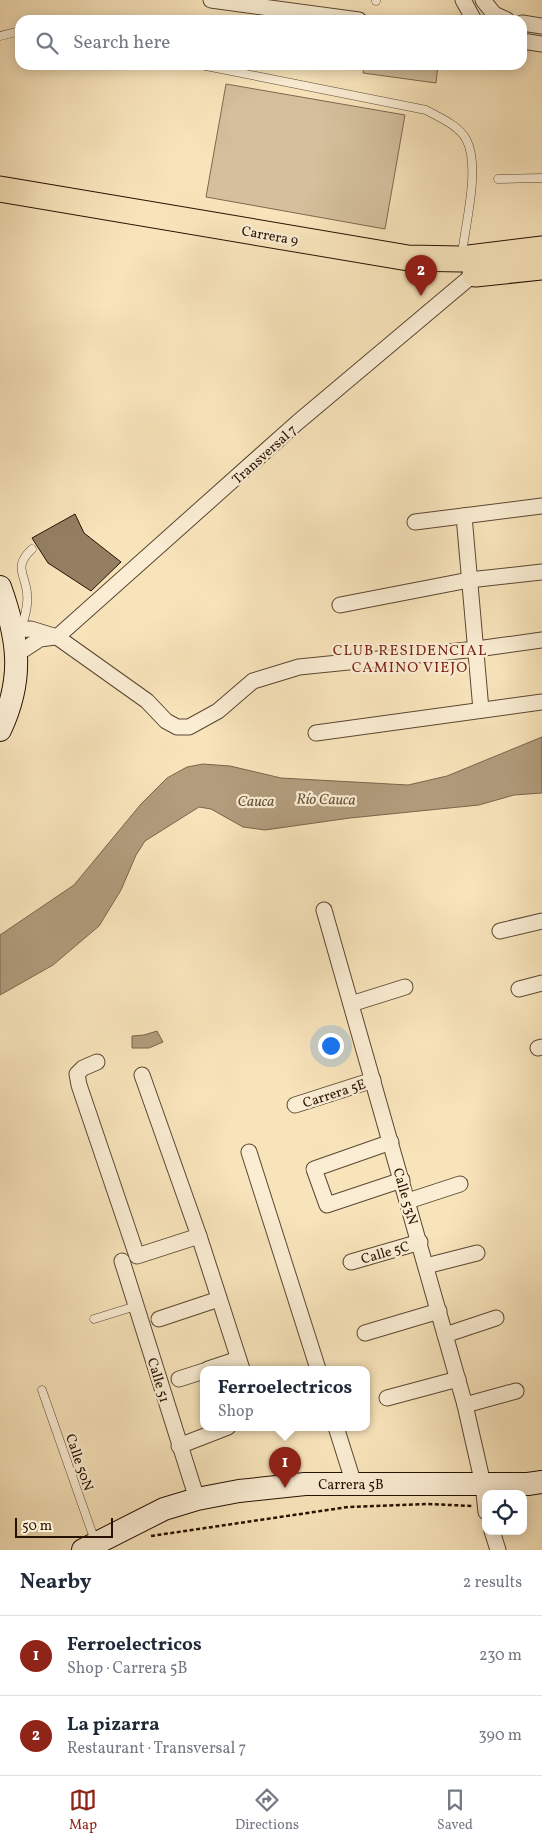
<!DOCTYPE html>
<html lang="en">
<head>
<meta charset="utf-8">
<style>
	body { margin:0; font-family:Vollkorn,serif; background:#f6f6f7; color:#1f2937 }
	.controls { position:absolute; right:15px; bottom:15px; display:grid; overflow:hidden; border-radius:10px; box-shadow:0 2px 12px #0003 }
	.controls button { width:45px; height:45px; display:grid; place-items:center; padding:0; border:0; border-bottom:1px solid #e0e1e3; background:#fff; color:#1f2937; font:25px sans-serif }
	.scale { position:absolute; left:15px; bottom:12px; width:98px; box-sizing:border-box; padding-left:5px; border:2px solid #271103; border-top:0; font-size:14px; line-height:18px; white-space:nowrap; color:#271103; -webkit-text-stroke:4px #faedd3; paint-order:stroke }
	.you { position:absolute; left:330px; top:1045px; width:18px; height:18px; margin:-12px; border:4px solid #fff; border-radius:50%; background:#1a73e8; box-shadow:0 0 0 8px #1a73e833 }
	.badge { display:grid; place-items:center; width:32px; height:32px; border-radius:50%; background:#8f2418; color:#fff; font-size:16px; font-weight:700 }
	.pin { position:absolute; translate:-50% -41px; filter:drop-shadow(0 1px 2px #0008) }
	.pin::after { content:''; position:absolute; top:26px; width:18px; height:15px; background:inherit; clip-path:polygon(0 0,100% 0,50% 100%) }
	.popup { position:absolute; left:200px; top:1366px; width:170px; height:65px; box-sizing:border-box; display:grid; place-content:center; border-radius:10px; background:#fff; filter:drop-shadow(0 1px 4px #0005); font-size:16px; white-space:nowrap; color:#747a83 }
	.popup b { font-size:19px; color:#1f2937 }
	.popup::after { content:''; position:absolute; left:50%; top:100%; margin-left:-10px; border:10px solid transparent; border-top-color:#fff }
	.list { margin:0; padding:0; list-style:none }
	h2 { display:flex; justify-content:space-between; align-items:center; height:65px; margin:0; padding:0 20px; font-size:21px }
	h2 small { font-size:16px; font-weight:400; color:#747a83 }
	.list li { display:grid; grid-template-columns:32px 1fr auto; gap:15px; align-items:center; box-sizing:border-box; height:80px; padding:0 20px; border-top:1px solid #e0e1e3 }
	.list b { display:block; font-size:19px; white-space:nowrap }
	.list p { margin:0; font-size:16px; white-space:nowrap; color:#747a83 }
	.list em { font-size:16px; font-style:normal; color:#747a83 }
	.icon { flex:none; width:28px; height:28px; fill:none; stroke:currentColor; stroke-width:2; stroke-linecap:round; stroke-linejoin:round }
	.map { position:relative; flex:none; width:542px; height:1550px; overflow:hidden }
	.search { position:absolute; background:#fff; box-shadow:0 2px 12px #0003; left:15px; right:15px; top:15px; height:55px; display:flex; align-items:center; gap:12px; box-sizing:border-box; padding:0 18px; border-radius:15px; color:#747a83; font-size:19px }
	.sheet { height:225px; background:#fff }
	nav { display:flex; justify-content:space-around; align-items:center; box-sizing:border-box; height:70px; border-top:1px solid #e0e1e3; background:#fff; font-size:14px; color:#747a83 }
	nav a { display:grid; justify-items:center; gap:2px }
	nav .on { color:#8f2418 }
	.map>svg:first-child { display:block }
	.green { fill:#d4c09c; stroke:#7e6850 }
	.water { fill:#b19c7c; stroke:#7a644c }
	.building { fill:#947f63; stroke:#271103 }
	.lines { fill:none; stroke-linecap:round; stroke-linejoin:round }
	.lane-casing { stroke:#5b4631; stroke-width:9 }
	.street-casing { stroke:#5b4631; stroke-width:17 }
	.secondary-casing { stroke:#271103; stroke-width:24 }
	.primary-casing { stroke:#271103; stroke-width:27 }
	.path { stroke:#271103; stroke-width:2.5; stroke-dasharray:4 2.5; stroke-linecap:butt }
	.lane { stroke:#faedd3; stroke-width:8 }
	.street { stroke:#faedd3; stroke-width:15 }
	.secondary { stroke:#faedd3; stroke-width:22 }
	.primary { stroke:#f8e4bb; stroke-width:25 }
	.labels { text-anchor:middle; stroke-width:4.5; stroke-linejoin:round; paint-order:stroke }
	.street-label { font-size:14px; fill:#271103; stroke:#faedd3 }
	.neighbourhood-label { font-size:15px; letter-spacing:1px; fill:#7a1f14; stroke:#faedd3 }
	.water-label { font-size:15px; font-style:italic; fill:#655039; stroke:#faedd3 }
</style>
</head>
<body>
<div class="map">
<svg width="542" height="1550" viewBox="0 0 542 1550">
	<rect width="100%" height="100%" fill="#f8e4bb"/>
	<filter id="stains"><feTurbulence type="fractalNoise" baseFrequency=".004" numOctaves="4"/><feColorMatrix values="0 0 0 0 .2 0 0 0 0 .09 0 0 0 0 .02 0 0 0 .5 -.17"/></filter>
	<radialGradient id="worn" r=".72"><stop offset=".6" stop-color="#630" stop-opacity="0"/><stop offset="1" stop-color="#630" stop-opacity=".3"/></radialGradient>
	<g class="green">
		<polygon points="364,65 438,65 436,83 363,73"/>
		<polygon points="226,84 405,115 385,229 206,197"/>
	</g>
	<g class="water">
		<polygon points="542,737 542,793 514,795 479,805 350,818 265,830 243,827 211,809 199,807 145,841 136,855 121,890 99,926 53,965 0,995 0,935 74,885 141,804 167,778 187,767 203,764 230,766 281,778 408,785 447,776"/>
		<polygon points="157,1031 163,1042 149,1048 132,1048 132,1036 144,1035"/>
	</g>
	<polygon class="building" points="75,514 84,533 121,562 91,591 48,563 32,538"/>
	<g class="lines">
		<g class="lane-casing">
			<g id="lane">
				<polyline points="376,1 376,0"/>
				<polyline points="0,36 20,31"/>
				<path d="M201,65l225,45c14,8 32,15 40,29 15,27 -1,86 -4,115"/>
				<polyline points="498,179 542,178"/>
				<path d="M21,630c3,-12 8,-24 6,-37 -2,-20 -14,-26 5,-44"/>
				<polyline points="94,1319 136,1306"/>
				<polyline points="42,1390 95,1541"/>
			</g>
		</g>
		<g class="street-casing">
			<g id="street">
				<polyline points="211,0 359,20"/>
				<polyline points="463,0 474,20"/>
				<polyline points="483,0 494,14 507,20"/>
				<polyline points="522,23 542,26"/>
				<polyline points="522,41 542,44"/>
				<polyline points="464,516 481,710"/>
				<polyline points="415,522 542,506"/>
				<polyline points="340,605 469,580 542,572"/>
				<polyline points="13,630 31,629 57,637 147,701 166,721 177,727 189,727 218,711 253,681 299,667 477,649 542,640"/>
				<polyline points="57,637 298,422 474,274"/>
				<polyline points="17,654 40,639 55,637"/>
				<polyline points="316,733 542,702"/>
				<polyline points="324,910 465,1405 483,1484 486,1512"/>
				<polyline points="500,931 542,921"/>
				<polyline points="519,989 542,983"/>
				<polyline points="351,1004 405,987"/>
				<polyline points="538,1048 542,1047"/>
				<polyline points="97,1062 83,1068 77,1074 79,1085 137,1256 199,1236"/>
				<polyline points="142,1075 199,1236 242,1369"/>
				<polyline points="295,1105 373,1080"/>
				<polyline points="391,1142 314,1169 327,1205 402,1180"/>
				<polyline points="249,1152 318,1369"/>
				<polyline points="408,1201 460,1184"/>
				<polyline points="122,1261 197,1499"/>
				<polyline points="351,1262 420,1242"/>
				<polyline points="426,1266 477,1253"/>
				<polyline points="159,1319 219,1299"/>
				<polyline points="365,1333 439,1311"/>
				<polyline points="445,1335 496,1318"/>
				<polyline points="208,1369 238,1359"/>
				<polyline points="179,1379 204,1371"/>
				<polyline points="387,1398 458,1379"/>
				<polyline points="465,1405 516,1391"/>
				<polyline points="336,1427 354,1484"/>
				<polyline points="179,1446 228,1427"/>
				<polyline points="492,1531 498,1550"/>
			</g>
		</g>
		<g class="secondary-casing">
			<g id="secondary">
				<path d="M0,587c19,53 24,92 0,143"/>
				<polyline points="83,1550 164,1509 197,1499 239,1491 305,1484 528,1484 542,1482"/>
			</g>
		</g>
		<g class="primary-casing">
			<g id="primary">
				<polyline points="0,189 408,258 461,259 542,249"/>
				<polyline points="475,274 542,267"/>
			</g>
		</g>
		<polyline class="path" points="151,1536 348,1507 427,1504 473,1506"/>
		<use href="#lane" class="lane"/>
		<use href="#street" class="street"/>
		<use href="#secondary" class="secondary"/>
		<use href="#primary" class="primary"/>
	</g>
	<g class="labels">
		<g class="street-label">
			<text transform="translate(270 235) rotate(10)" y="5">Carrera 9</text>
			<text transform="translate(264 454) rotate(-42)" y="5">Transversal 7</text>
			<text transform="translate(334 1093) rotate(-18)" y="5">Carrera 5E</text>
			<text transform="translate(406 1196) rotate(74)" y="5">Calle 53N</text>
			<text transform="translate(385 1252) rotate(-16)" y="5">Calle 5C</text>
			<text transform="translate(159 1380) rotate(73)" y="5">Calle 51</text>
			<text transform="translate(80 1462) rotate(71)" y="5">Calle 50N</text>
			<text x="351" y="1489">Carrera 5B</text>
		</g>
		<g class="neighbourhood-label">
			<text x="410" y="655">CLUB RESIDENCIAL<tspan x="410" dy="17">CAMINO VIEJO</tspan></text>
		</g>
		<g class="water-label">
			<text transform="translate(326 799) rotate(1)" y="5">Río Cauca</text>
			<text x="256" y="806">Cauca</text>
		</g>
	</g>
	<rect width="100%" height="100%" filter="url(#stains)"/>
	<rect width="100%" height="100%" fill="url(#worn)"/>
</svg>
<div class="controls">
<button><svg class="icon" aria-label="locate" viewBox="0 0 24 24"><circle cx="12" cy="12" r="6"/><path d="M12 2v4M12 18v4M2 12h4M18 12h4"/></svg></button>
</div>
<div class="scale">50 m</div>
<div class="you"></div>
<div class="pin badge" style="left:285px;top:1488px">1</div>
<div class="popup"><b>Ferroelectricos</b>Shop</div>
<div class="pin badge" style="left:421px;top:296px">2</div>
<div class="search"><svg class="icon" aria-label="search" viewBox="0 0 24 24"><circle cx="10" cy="10" r="6"/><path d="M15 15l6 6"/></svg>Search here</div>
</div>
<section class="sheet">
<h2>Nearby<small>2 results</small></h2>
<ul class="list">
<li><span class="badge">1</span><div><b>Ferroelectricos</b><p>Shop · Carrera 5B</p></div><em>230 m</em></li>
<li><span class="badge">2</span><div><b>La pizarra</b><p>Restaurant · Transversal 7</p></div><em>390 m</em></li>
</ul>
</section>
<nav>
<a class="on"><svg class="icon" aria-label="map" viewBox="0 0 24 24"><path d="M3 6l6-2 6 2 6-2v14l-6 2-6-2-6 2zM9 4v14M15 6v14"/></svg>Map</a>
<a><svg class="icon" aria-label="directions" viewBox="0 0 24 24"><path d="M12 3l9 9-9 9-9-9zM9 14v-3h6M13 9l2 2-2 2"/></svg>Directions</a>
<a><svg class="icon" aria-label="saved" viewBox="0 0 24 24"><path d="M7 4h10v16l-5-4-5 4z"/></svg>Saved</a>
</nav>
</body>
</html>
